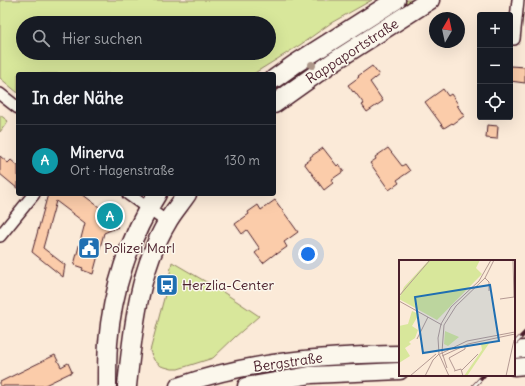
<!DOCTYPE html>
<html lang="de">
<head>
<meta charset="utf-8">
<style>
	body { margin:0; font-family:Delius,sans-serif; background:#20242c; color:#f1f3f6 }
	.controls { position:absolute; right:12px; top:12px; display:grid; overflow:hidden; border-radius:4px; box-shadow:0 4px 16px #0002 }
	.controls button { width:36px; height:36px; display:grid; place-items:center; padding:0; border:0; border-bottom:1px solid #363941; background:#171b24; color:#f1f3f6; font:20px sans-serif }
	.compass { position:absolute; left:429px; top:12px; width:36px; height:36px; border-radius:50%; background:#171b24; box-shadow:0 4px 16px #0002; rotate:9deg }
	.you { position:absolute; left:308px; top:254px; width:14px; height:14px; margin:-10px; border:3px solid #fff; border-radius:50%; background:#1a73e8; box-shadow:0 0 0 6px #1a73e833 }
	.badge { display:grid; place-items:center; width:26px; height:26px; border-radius:50%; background:#ea580c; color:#fff; font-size:13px; font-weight:700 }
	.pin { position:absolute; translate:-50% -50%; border:2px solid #fff; box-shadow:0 1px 4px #0006 }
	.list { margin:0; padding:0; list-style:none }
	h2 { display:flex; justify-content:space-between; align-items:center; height:52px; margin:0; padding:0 16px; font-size:17px }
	h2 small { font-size:13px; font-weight:400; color:#9ea1a6 }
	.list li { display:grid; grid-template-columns:26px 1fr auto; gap:12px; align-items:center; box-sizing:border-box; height:72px; padding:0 16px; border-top:1px solid #363941 }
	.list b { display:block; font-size:15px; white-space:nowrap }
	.list p { margin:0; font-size:13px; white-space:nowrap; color:#9ea1a6 }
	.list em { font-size:13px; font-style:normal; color:#9ea1a6 }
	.icon { flex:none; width:22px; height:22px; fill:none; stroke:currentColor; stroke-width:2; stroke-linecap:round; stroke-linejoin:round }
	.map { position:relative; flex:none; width:525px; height:386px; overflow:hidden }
	.search { position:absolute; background:#171b24; box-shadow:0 4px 16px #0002; left:16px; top:16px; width:260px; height:44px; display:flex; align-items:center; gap:10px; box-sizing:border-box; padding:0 14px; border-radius:22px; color:#9ea1a6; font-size:15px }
	.panel { position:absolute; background:#171b24; box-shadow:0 4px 16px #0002; left:16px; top:72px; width:260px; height:124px; border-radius:4px }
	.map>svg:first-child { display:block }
	.green { fill:#d8e79b; stroke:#918363; fill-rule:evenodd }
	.building { fill:#fbccaa; stroke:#4a1f2b }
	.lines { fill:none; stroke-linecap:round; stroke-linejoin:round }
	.street-casing { stroke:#4a1f2b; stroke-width:14 }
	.secondary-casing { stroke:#4a1f2b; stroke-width:19 }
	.primary-casing { stroke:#4a1f2b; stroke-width:21 }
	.street { stroke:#fbf7ec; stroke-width:11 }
	.secondary { stroke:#fbf7ec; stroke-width:16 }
	.primary { stroke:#fbf7ec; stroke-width:18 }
	.rail-casing { stroke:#4a1f2b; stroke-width:4.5 }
	.rail { stroke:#fbf7ec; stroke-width:3; stroke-dasharray:9; stroke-linecap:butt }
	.tree { fill:#ad9688 }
	.labels { text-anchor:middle; stroke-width:3; stroke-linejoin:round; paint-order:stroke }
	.street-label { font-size:14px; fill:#4a1f2b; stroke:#fbf7ec }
	.poi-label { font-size:14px; fill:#4a1f2b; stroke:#fbf7ec; text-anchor:start }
	.inset-road { fill:none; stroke:#b49993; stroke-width:1 }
	.view { fill:#1f6fb2; fill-opacity:0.15; stroke:#1f6fb2; stroke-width:2 }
	.inset-edge { fill:none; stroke:#4a1f2b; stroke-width:2 }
</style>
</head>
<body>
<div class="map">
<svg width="525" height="386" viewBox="0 0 525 386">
	<rect width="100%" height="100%" fill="#fbead8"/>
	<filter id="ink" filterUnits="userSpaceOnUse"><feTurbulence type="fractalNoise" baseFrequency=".025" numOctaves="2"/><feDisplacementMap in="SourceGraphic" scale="8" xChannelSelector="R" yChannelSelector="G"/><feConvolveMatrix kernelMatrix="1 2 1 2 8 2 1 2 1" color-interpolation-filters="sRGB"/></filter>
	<g filter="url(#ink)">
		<g class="green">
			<path d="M0,0h372l-41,23 -31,22 -47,29h-235v19l-18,-15zM23,23h246v30h-246z"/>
			<polygon points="407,0 417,0 274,96 274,86"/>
			<polygon points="0,115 8,121 0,132"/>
			<polygon points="172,262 220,290 259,316 235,337 213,358 178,369 172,369 161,366 154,360 150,351 167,287 170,287 172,279 169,278"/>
		</g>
		<g class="building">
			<polygon points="372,66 379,75 370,82 383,101 367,112 362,105 364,104 354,91 353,92 348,85 359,77 358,76"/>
			<polygon points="510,66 525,67 525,83 510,81"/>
			<polygon points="443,89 448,96 451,94 458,104 457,105 464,116 453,124 452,123 444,128 425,102"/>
			<polygon points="487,125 498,126 497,139 486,138"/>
			<polygon points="323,148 337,166 339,164 344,171 331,180 333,183 324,190 304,163 311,159 310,157"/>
			<polygon points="388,148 402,166 405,164 410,171 397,180 399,183 389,190 370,163 376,159 375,157"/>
			<polygon points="0,156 8,163 11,160 18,166 18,189 0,174"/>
			<polygon points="48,194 82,194 103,210 102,212 106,223 118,227 104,233 93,274 82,270 83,268 74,265 85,223 56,201 43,248 65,265 63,277 32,252"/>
			<polygon points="275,200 298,232 284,242 287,247 277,254 276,253 263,263 255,253 260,249 247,230 242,234 235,224 249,214 248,212 258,205 261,210"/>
			<polygon points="55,355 61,367 68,363 72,372 43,386 0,386 0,382"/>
		</g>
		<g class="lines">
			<g class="street-casing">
				<g id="street">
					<polyline points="514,39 518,0"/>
					<polyline points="0,94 18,108"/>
					<polyline points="128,194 167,222"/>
					<polyline points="0,236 34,194"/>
				</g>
			</g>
			<g class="secondary-casing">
				<g id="secondary">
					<polyline points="514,350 525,349"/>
					<polyline points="514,367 525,366"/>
					<path d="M178,386c71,-25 147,-31 222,-32"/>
					<polyline points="246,386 311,375 400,371"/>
				</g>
			</g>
			<g class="primary-casing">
				<g id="primary">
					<polyline points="274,79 295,64 396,0"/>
					<polyline points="274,104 333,62 430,0"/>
					<path d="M107,386c0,-14 0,-29 1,-43 4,-52 21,-105 49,-149"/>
					<path d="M127,386c6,-55 11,-116 41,-165 5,-9 13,-18 19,-27"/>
				</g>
			</g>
			<use href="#street" class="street"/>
			<use href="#secondary" class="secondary"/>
			<use href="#primary" class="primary"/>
			<g class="rail-casing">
				<g id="rail">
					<polyline points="514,344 525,333"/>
					<polyline points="474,386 484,375"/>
				</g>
			</g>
			<use href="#rail" class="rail"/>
		</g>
		<circle class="tree" cx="312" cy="65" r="4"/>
	</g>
	<defs>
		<g id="civic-square" transform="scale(1.15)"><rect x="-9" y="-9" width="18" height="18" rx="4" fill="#1f6fb2" stroke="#fbf7ec"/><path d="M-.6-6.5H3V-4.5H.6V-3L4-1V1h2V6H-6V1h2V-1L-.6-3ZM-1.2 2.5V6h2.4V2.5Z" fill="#fff"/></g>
		<g id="bus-square" transform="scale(1.15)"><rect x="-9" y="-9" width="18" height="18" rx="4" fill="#1f6fb2" stroke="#fbf7ec"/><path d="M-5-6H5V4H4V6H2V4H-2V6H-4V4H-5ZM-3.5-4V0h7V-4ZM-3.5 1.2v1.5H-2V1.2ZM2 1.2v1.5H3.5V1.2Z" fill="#fff"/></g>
	</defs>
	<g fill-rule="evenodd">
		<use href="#civic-square" x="89" y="248"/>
		<use href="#bus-square" x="167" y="285"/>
	</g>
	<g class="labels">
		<g class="street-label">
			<text transform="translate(352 51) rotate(-33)" y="5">Rappaportstraße</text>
			<text transform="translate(288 362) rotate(-8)" y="5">Bergstraße</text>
		</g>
		<g class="poi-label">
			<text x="104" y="253">Polizei Marl</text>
			<text x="182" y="290">Herzlia-Center</text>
		</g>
	</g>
	<g transform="translate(399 260)">
		<rect width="116" height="116" fill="#fbead8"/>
		<path d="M30,0h51l-4,8 6,6 -45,46 -38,-21 5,-12zM13,51l7,3 -7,12 6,4 -3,8 -6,4 2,2 -6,4 5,8 -11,7v-37l9,-2zM46,71l14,6 -11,9 -4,-2zM91,82l-23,34h-3l18,-26 -1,-6z" fill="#d8e79b"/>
		<path class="inset-road" d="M86,18l4,4v9M0,36l31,-36M101,39l14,-2 -1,-37M0,41l43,24M18,79l11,-22M41,94l27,-13 48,-9M43,96l26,-12 47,-10M48,108l-5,-16 2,-27 12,-19 29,-28 9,-18M56,110l-6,-12 16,-9v-4M63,110l16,-16M55,111l7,-2 2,7M11,116l26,-22M26,116l8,-16 6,-6M50,116l-10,-22 -1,-16 3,-14 10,-17 28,-26 12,-21M107,116l8,-36"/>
		<path class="view" d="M91,25l9,56 -76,12 -8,-56z"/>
		<rect width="116" height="116" class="inset-edge"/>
	</g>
</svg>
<div class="controls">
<button>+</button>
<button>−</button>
<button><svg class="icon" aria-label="locate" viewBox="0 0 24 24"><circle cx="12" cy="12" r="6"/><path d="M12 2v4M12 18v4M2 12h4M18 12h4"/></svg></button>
</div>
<svg class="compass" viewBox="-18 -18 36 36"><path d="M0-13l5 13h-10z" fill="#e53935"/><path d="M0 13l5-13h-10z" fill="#9ea1a6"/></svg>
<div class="you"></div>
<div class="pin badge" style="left:110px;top:216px;background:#0f9aa8">A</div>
<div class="search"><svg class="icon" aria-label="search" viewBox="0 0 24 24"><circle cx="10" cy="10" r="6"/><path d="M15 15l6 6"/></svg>Hier suchen</div>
<section class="panel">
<h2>In der Nähe<small></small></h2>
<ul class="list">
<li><span class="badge" style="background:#0f9aa8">A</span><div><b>Minerva</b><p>Ort · Hagenstraße</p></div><em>130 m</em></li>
</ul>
</section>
</div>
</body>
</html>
